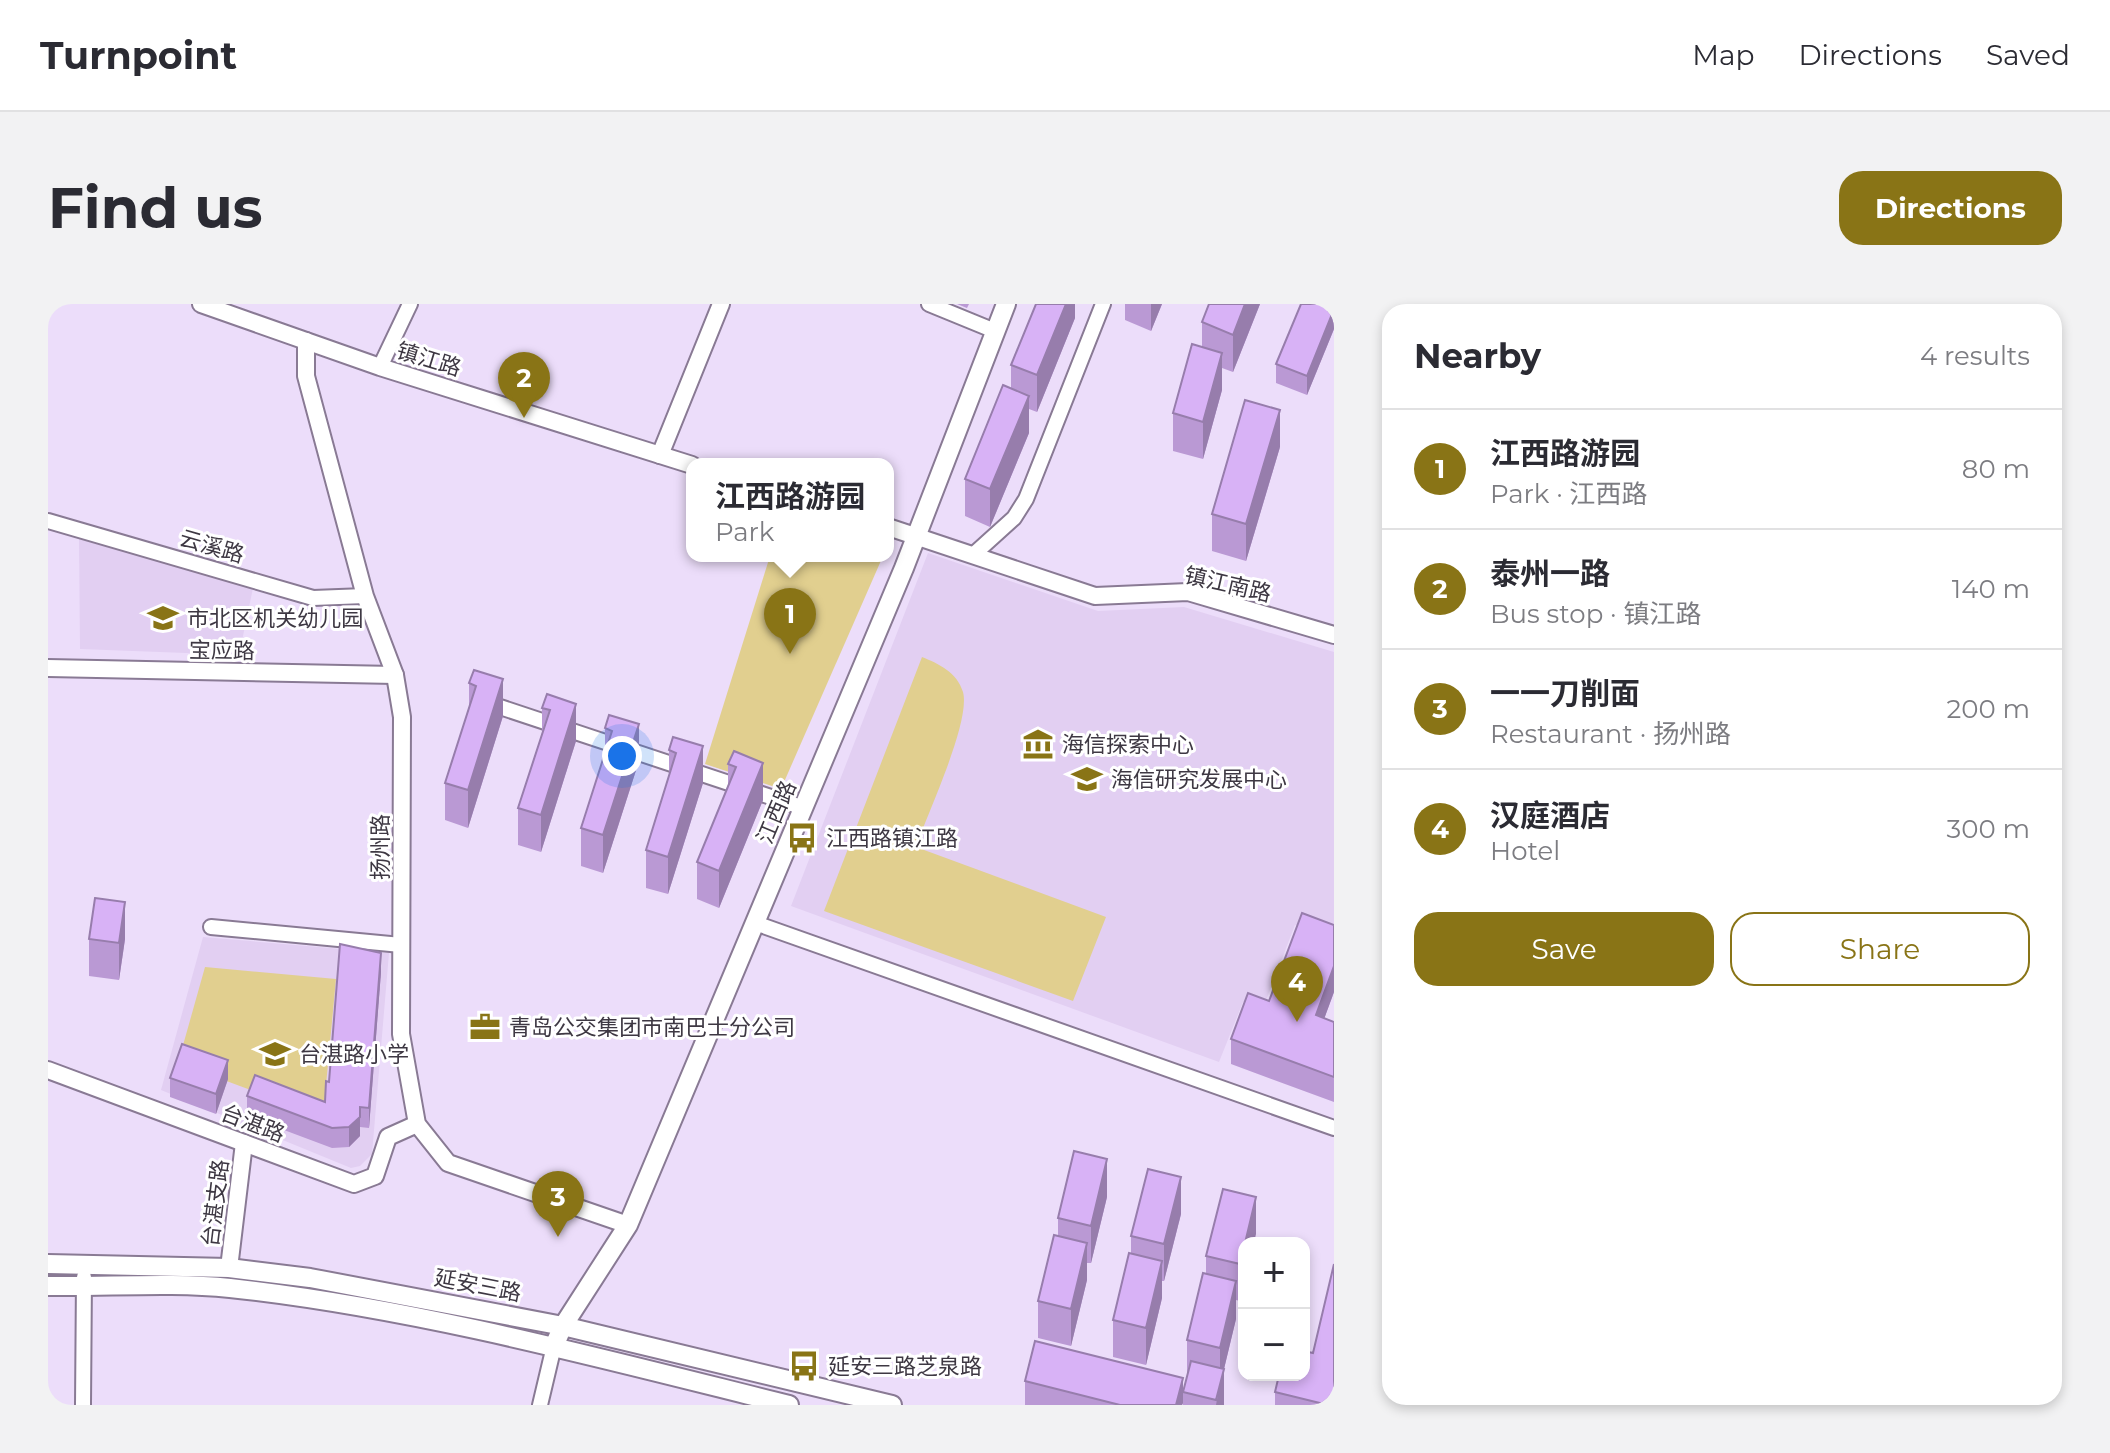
<!DOCTYPE html>
<html lang="en">
<head>
<meta charset="utf-8">
<style>
	body { margin:0; font-family:Montserrat,"Noto Sans SC",sans-serif; background:#f2f2f3; color:#2b2b33 }
	.controls { position:absolute; right:24px; bottom:24px; display:grid; overflow:hidden; border-radius:16px; box-shadow:0 4px 12px #0003 }
	.controls button { width:72px; height:72px; display:grid; place-items:center; padding:0; border:0; border-bottom:2px solid #e1e1e2; background:#fff; color:#2b2b33; font:40px sans-serif }
	.you { position:absolute; left:574px; top:452px; width:28px; height:28px; margin:-20px; border:6px solid #fff; border-radius:50%; background:#1a73e8; box-shadow:0 0 0 12px #1a73e833 }
	.badge { display:grid; place-items:center; width:52px; height:52px; border-radius:50%; background:#897416; color:#fff; font-size:26px; font-weight:700 }
	.pin { position:absolute; translate:-50% -66px; filter:drop-shadow(0 2px 4px #0008) }
	.pin::after { content:''; position:absolute; top:42px; width:28px; height:24px; background:inherit; clip-path:polygon(0 0,100% 0,50% 100%) }
	.popup { position:absolute; left:638px; top:154px; width:208px; height:104px; box-sizing:border-box; display:grid; place-content:center; border-radius:16px; background:#fff; filter:drop-shadow(0 2px 6px #0005); font-size:26px; white-space:nowrap; color:#7c7c81 }
	.popup b { font-size:30px; color:#2b2b33 }
	.popup::after { content:''; position:absolute; left:50%; top:100%; margin-left:-16px; border:16px solid transparent; border-top-color:#fff }
	.list { margin:0; padding:0; list-style:none }
	h2 { display:flex; justify-content:space-between; align-items:center; height:104px; margin:0; padding:0 32px; font-size:34px }
	h2 small { font-size:26px; font-weight:400; color:#7c7c81 }
	.list li { display:grid; grid-template-columns:52px 1fr auto; gap:24px; align-items:center; box-sizing:border-box; height:120px; padding:0 32px; border-top:2px solid #e1e1e2 }
	.list b { display:block; font-size:30px; white-space:nowrap }
	.list p { margin:0; font-size:26px; white-space:nowrap; color:#7c7c81 }
	.list em { font-size:26px; font-style:normal; color:#7c7c81 }
	.actions { display:flex; gap:16px; padding:24px 32px }
	.actions a { flex:1; padding:18px 0; border:2px solid #897416; border-radius:24px; text-align:center; font-size:28px; color:#897416 }
	.actions .main { background:#897416; color:#fff }
	.map { position:relative; flex:none; width:1286px; height:1101px; overflow:hidden; border-radius:24px }
	header { display:flex; align-items:center; gap:48px; box-sizing:border-box; height:112px; padding:0 40px; background:#fff; border-bottom:2px solid #e1e1e2 }
	header strong { font-size:38px }
	nav { display:flex; gap:44px; margin-inline-start:auto; font-size:28px }
	.intro { display:flex; align-items:center; justify-content:space-between; box-sizing:border-box; height:192px; padding:0 48px }
	h1 { margin:0; font-size:56px }
	.button { padding:20px 36px; border-radius:24px; background:#897416; color:#fff; font-size:28px; font-weight:700 }
	main { display:flex; gap:48px; padding:0 48px }
	aside { flex:1; background:#fff; border-radius:24px; box-shadow:0 4px 12px #0003 }
	.map>svg:first-child { display:block }
	.built { fill:#e2cff2 }
	.green { fill:#e1cf8f }
	.lines { fill:none; stroke-linecap:round; stroke-linejoin:round }
	.minor-casing { stroke:#897a94; stroke-width:18 }
	.tertiary-casing { stroke:#897a94; stroke-width:20 }
	.secondary-casing { stroke:#897a94; stroke-width:22 }
	.minor { stroke:#fff; stroke-width:14 }
	.tertiary { stroke:#fff; stroke-width:16 }
	.secondary { stroke:#fff; stroke-width:18 }
	.wall { fill:#ba99d4 }
	.shaded-wall { fill:#977dac }
	.building { fill:#d8b2f6; stroke:#977dac; stroke-width:2 }
	.labels { text-anchor:middle; stroke-width:6; stroke-linejoin:round; paint-order:stroke }
	.street-label { font-size:22px; fill:#3e3843; stroke:#fff }
	.poi-label { font-size:22px; fill:#3e3843; stroke:#fff; text-anchor:start }
</style>
</head>
<body>
<header>
<strong>Turnpoint</strong>
<nav><a>Map</a><a>Directions</a><a>Saved</a></nav>
</header>
<div class="intro"><h1>Find us</h1><a class="button">Directions</a></div>
<main>
<div class="map">
<svg width="1286" height="1101" viewBox="0 0 1286 1101">
	<rect width="100%" height="100%" fill="#ecddfa"/>
	<g class="built">
		<polygon points="31,235 205,284 191,351 32,345"/>
		<polygon points="880,249 1050,307 1136,303 1286,348 1286,635 1247,621 1215,704 1195,698 1171,758 743,602"/>
		<polygon points="155,633 341,649 324,850 312,862 303,864 113,786"/>
	</g>
	<g class="green">
		<polygon points="722,252 835,252 733,485 657,460"/>
		<path d="M874,353c17,7 35,15 41,35 8,30 -36,122 -47,155l190,70 -33,84 -249,-90z"/>
		<polygon points="157,663 288,675 275,813 130,759"/>
	</g>
	<g class="lines">
		<g class="minor-casing">
			<g id="minor">
				<polyline points="881,0 947,27"/>
				<polyline points="332,63 362,0"/>
				<polyline points="0,217 265,294 317,292"/>
				<polyline points="925,251 966,214 978,195 1055,0"/>
				<polyline points="437,398 756,504"/>
				<polyline points="707,619 1286,824"/>
				<polyline points="163,623 353,641"/>
				<polyline points="35,1101 36,973"/>
				<polyline points="492,1101 506,1042"/>
			</g>
		</g>
		<g class="tertiary-casing">
			<g id="tertiary">
				<polyline points="153,0 332,63 644,161"/>
				<polyline points="258,37 258,72 317,292 347,371 354,413 353,730 369,820 400,859 580,921"/>
				<polyline points="612,151 673,0"/>
				<polyline points="840,223 1047,292 1140,288 1286,331"/>
				<polyline points="0,364 347,371"/>
				<polyline points="0,766 306,880 327,872 340,833 369,820"/>
				<polyline points="181,964 196,839"/>
			</g>
		</g>
		<g class="secondary-casing">
			<g id="secondary">
				<polyline points="0,960 181,964 262,974 515,1022 844,1101"/>
				<path d="M0,982c60,1 123,-4 182,2 186,20 378,72 559,117"/>
				<polyline points="506,1042 515,1022 580,921 856,264 958,0"/>
			</g>
		</g>
		<use href="#minor" class="minor"/>
		<use href="#tertiary" class="tertiary"/>
		<use href="#secondary" class="secondary"/>
	</g>
	<g class="wall">
		<polygon points="909,0 921,0 919,4"/>
		<polygon points="1027,0 1027,14 989,108 981,105 981,129 942,223 917,212 917,175 963,84 963,61"/>
		<polygon points="1077,0 1114,0 1103,27 1077,16"/>
		<polygon points="1212,0 1185,68 1174,64 1174,86 1155,155 1125,147 1125,109 1154,43 1154,18"/>
		<polygon points="1286,0 1286,25 1259,91 1228,79 1228,60"/>
		<polygon points="1232,143 1198,257 1164,247 1164,210"/>
		<polygon points="426,366 455,412 420,524 397,516 397,479 421,404 421,379"/>
		<polygon points="499,390 528,437 493,548 470,541 470,504 494,429 494,404"/>
		<polygon points="561,411 591,457 555,569 533,562 533,524 557,450 557,424"/>
		<polygon points="625,433 655,479 620,590 598,584 598,546 621,473 621,446"/>
		<polygon points="686,447 715,496 671,604 649,595 649,558 680,481 680,460"/>
		<polygon points="1286,621 1286,688 1276,715 1286,718 1286,798 1183,760 1183,735 1221,697"/>
		<polygon points="41,635 77,635 71,676 41,672"/>
		<polygon points="333,668 321,824 312,823 312,832 301,843 284,844 199,812 199,792 277,798 281,778"/>
		<polygon points="122,774 180,775 168,810 122,793"/>
		<polygon points="1059,893 1043,959 1039,959 1039,976 1023,1042 990,1034 990,997 1010,932 1010,914"/>
		<polygon points="1133,910 1116,977 1114,977 1114,994 1098,1061 1065,1053 1065,1016 1083,949 1083,932"/>
		<polygon points="1208,930 1196,939 1196,979 1192,997 1188,996 1188,1015 1176,1065 1176,1101 1135,1101 1135,1088 1139,1074 1139,1036 1158,970 1158,952"/>
		<polygon points="1265,1049 1286,1101 1227,1101 1227,1088"/>
		<polygon points="977,1077 1135,1099 1134,1101 977,1101"/>
	</g>
	<g class="shaded-wall">
		<polygon points="1018,0 1027,0 1027,14 989,108 989,71"/>
		<polygon points="1103,0 1114,0 1103,27"/>
		<polygon points="1197,0 1212,0 1185,68 1185,31"/>
		<polygon points="1286,5 1286,25 1259,91 1259,72"/>
		<polygon points="1174,49 1174,86 1155,155 1155,118"/>
		<polygon points="981,92 981,129 942,223 942,185"/>
		<polygon points="1232,106 1232,143 1198,257 1198,220"/>
		<polygon points="455,375 455,412 420,524 420,486"/>
		<polygon points="528,400 528,437 493,548 493,511"/>
		<polygon points="591,420 591,457 555,569 555,531"/>
		<polygon points="655,442 655,479 620,590 620,553"/>
		<polygon points="715,459 715,496 671,604 671,567"/>
		<polygon points="77,598 77,635 71,676 71,639"/>
		<polygon points="333,649 333,668 321,824 321,804"/>
		<polygon points="1286,662 1286,688 1268,737 1268,711"/>
		<polygon points="180,756 180,775 168,810 168,790"/>
		<polygon points="312,803 312,832 301,843 301,823"/>
		<polygon points="1059,855 1059,893 1043,959 1043,922"/>
		<polygon points="1133,873 1133,910 1116,977 1116,940"/>
		<polygon points="1208,893 1208,930 1206,939 1197,939"/>
		<polygon points="1039,939 1039,976 1023,1042 1023,1005"/>
		<polygon points="1196,942 1196,979 1192,997 1192,960"/>
		<polygon points="1114,957 1114,994 1098,1061 1098,1024"/>
		<polygon points="1188,977 1188,1015 1176,1065 1176,1101 1168,1101 1172,1080 1172,1044"/>
		<polygon points="1135,1074 1135,1099 1134,1101 1128,1101"/>
	</g>
	<g class="building">
		<polygon points="988,0 1018,0 989,71 963,61"/>
		<polygon points="1161,0 1197,0 1185,31 1154,18"/>
		<polygon points="1253,0 1286,0 1286,5 1259,72 1228,60"/>
		<polygon points="1144,40 1174,49 1155,118 1125,109"/>
		<polygon points="955,81 981,92 942,185 917,175"/>
		<polygon points="1197,96 1232,106 1198,220 1164,210"/>
		<polygon points="426,366 455,375 420,486 397,479 428,382 421,379"/>
		<polygon points="499,390 528,400 493,511 470,504 502,406 494,404"/>
		<polygon points="561,411 591,420 555,531 533,524 564,427 557,424"/>
		<polygon points="625,433 655,442 620,553 598,546 628,449 621,446"/>
		<polygon points="686,447 715,459 671,567 649,558 688,463 680,460"/>
		<polygon points="47,594 77,598 71,639 41,635"/>
		<polygon points="1254,609 1286,621 1286,662 1268,711 1286,718 1286,773 1183,735 1200,689 1221,697"/>
		<polygon points="292,640 333,649 321,804 312,803 312,813 301,823 284,824 199,792 207,771 277,798 278,777 281,778"/>
		<polygon points="134,740 180,756 168,790 122,774"/>
		<polygon points="1026,847 1059,855 1043,922 1010,914"/>
		<polygon points="1100,865 1133,873 1116,940 1083,932"/>
		<polygon points="1175,885 1208,893 1192,960 1158,952"/>
		<polygon points="1006,931 1039,939 1023,1005 990,997"/>
		<polygon points="1081,949 1114,957 1098,1024 1065,1016"/>
		<polygon points="1286,960 1286,1101 1280,1101 1227,1088 1231,1071 1256,1071 1256,1047 1265,1049"/>
		<polygon points="1155,969 1188,977 1172,1044 1139,1036"/>
		<polygon points="987,1037 1135,1074 1128,1101 1072,1101 977,1077"/>
		<polygon points="1143,1057 1176,1065 1168,1096 1135,1088"/>
	</g>
	<defs>
		<g id="school-bare" transform="scale(2.4)"><path d="M0-5L7-2L0 1L-7-2ZM-4 1L0 2.5L4 1V4Q0 6-4 4Z" fill="#897416" stroke="#fff" stroke-width="2.5" paint-order="stroke"/></g>
		<g id="museum-bare" transform="scale(2.4)"><path d="M0-6L6-3V-2H-6V-3ZM-5-1h2V3h-2ZM-1-1h2V3h-2ZM3-1h2V3H3ZM-6 4H6V6H-6Z" fill="#897416" stroke="#fff" stroke-width="2.5" paint-order="stroke"/></g>
		<g id="bus-bare" transform="scale(2.4)"><path d="M-5-6H5V4H4V6H2V4H-2V6H-4V4H-5ZM-3.5-4V0h7V-4ZM-3.5 1.2v1.5H-2V1.2ZM2 1.2v1.5H3.5V1.2Z" fill="#897416" stroke="#fff" stroke-width="2.5" paint-order="stroke"/></g>
		<g id="office-bare" transform="scale(2.4)"><path d="M-6-3h4V-5.5h4V-3h4V5H-6ZM-1-4.5V-3h2v-1.5ZM-6 0V1H6V0Z" fill="#897416" stroke="#fff" stroke-width="2.5" paint-order="stroke"/></g>
	</defs>
	<g fill-rule="evenodd">
		<use href="#school-bare" x="115" y="314"/>
		<use href="#museum-bare" x="990" y="440"/>
		<use href="#school-bare" x="1039" y="475"/>
		<use href="#bus-bare" x="754" y="534"/>
		<use href="#office-bare" x="437" y="723"/>
		<use href="#school-bare" x="227" y="750"/>
		<use href="#bus-bare" x="756" y="1062"/>
	</g>
	<g class="labels">
		<g class="street-label">
			<text transform="translate(381 55) rotate(17)" y="8">镇江路</text>
			<text transform="translate(164 242) rotate(16)" y="8">云溪路</text>
			<text transform="translate(1180 280) rotate(13)" y="8">镇江南路</text>
			<text transform="translate(174 346) rotate(1)" y="8">宝应路</text>
			<text transform="translate(728 508) rotate(-67)" y="8">江西路</text>
			<text transform="translate(332 543) rotate(-90)" y="8">扬州路</text>
			<text transform="translate(205 819) rotate(21)" y="8">台湛路</text>
			<text transform="translate(167 899) rotate(-83)" y="8">台湛支路</text>
			<text transform="translate(430 981) rotate(11)" y="8">延安三路</text>
		</g>
		<g class="poi-label">
			<text x="139" y="322">市北区机关幼儿园</text>
			<text x="1014" y="448">海信探索中心</text>
			<text x="1063" y="483">海信研究发展中心</text>
			<text x="778" y="542">江西路镇江路</text>
			<text x="461" y="731">青岛公交集团市南巴士分公司</text>
			<text x="251" y="758">台湛路小学</text>
			<text x="780" y="1070">延安三路芝泉路</text>
		</g>
	</g>
</svg>
<div class="controls">
<button>+</button>
<button>−</button>
</div>
<div class="you"></div>
<div class="pin badge" style="left:742px;top:350px">1</div>
<div class="popup"><b>江西路游园</b>Park</div>
<div class="pin badge" style="left:476px;top:114px">2</div>
<div class="pin badge" style="left:510px;top:933px">3</div>
<div class="pin badge" style="left:1249px;top:718px">4</div>
</div>
<aside>
<h2>Nearby<small>4 results</small></h2>
<ul class="list">
<li><span class="badge">1</span><div><b>江西路游园</b><p>Park · 江西路</p></div><em>80 m</em></li>
<li><span class="badge">2</span><div><b>泰州一路</b><p>Bus stop · 镇江路</p></div><em>140 m</em></li>
<li><span class="badge">3</span><div><b>一一刀削面</b><p>Restaurant · 扬州路</p></div><em>200 m</em></li>
<li><span class="badge">4</span><div><b>汉庭酒店</b><p>Hotel</p></div><em>300 m</em></li>
</ul>
<div class="actions"><a class="main">Save</a><a>Share</a></div>
</aside>
</main>
</body>
</html>
